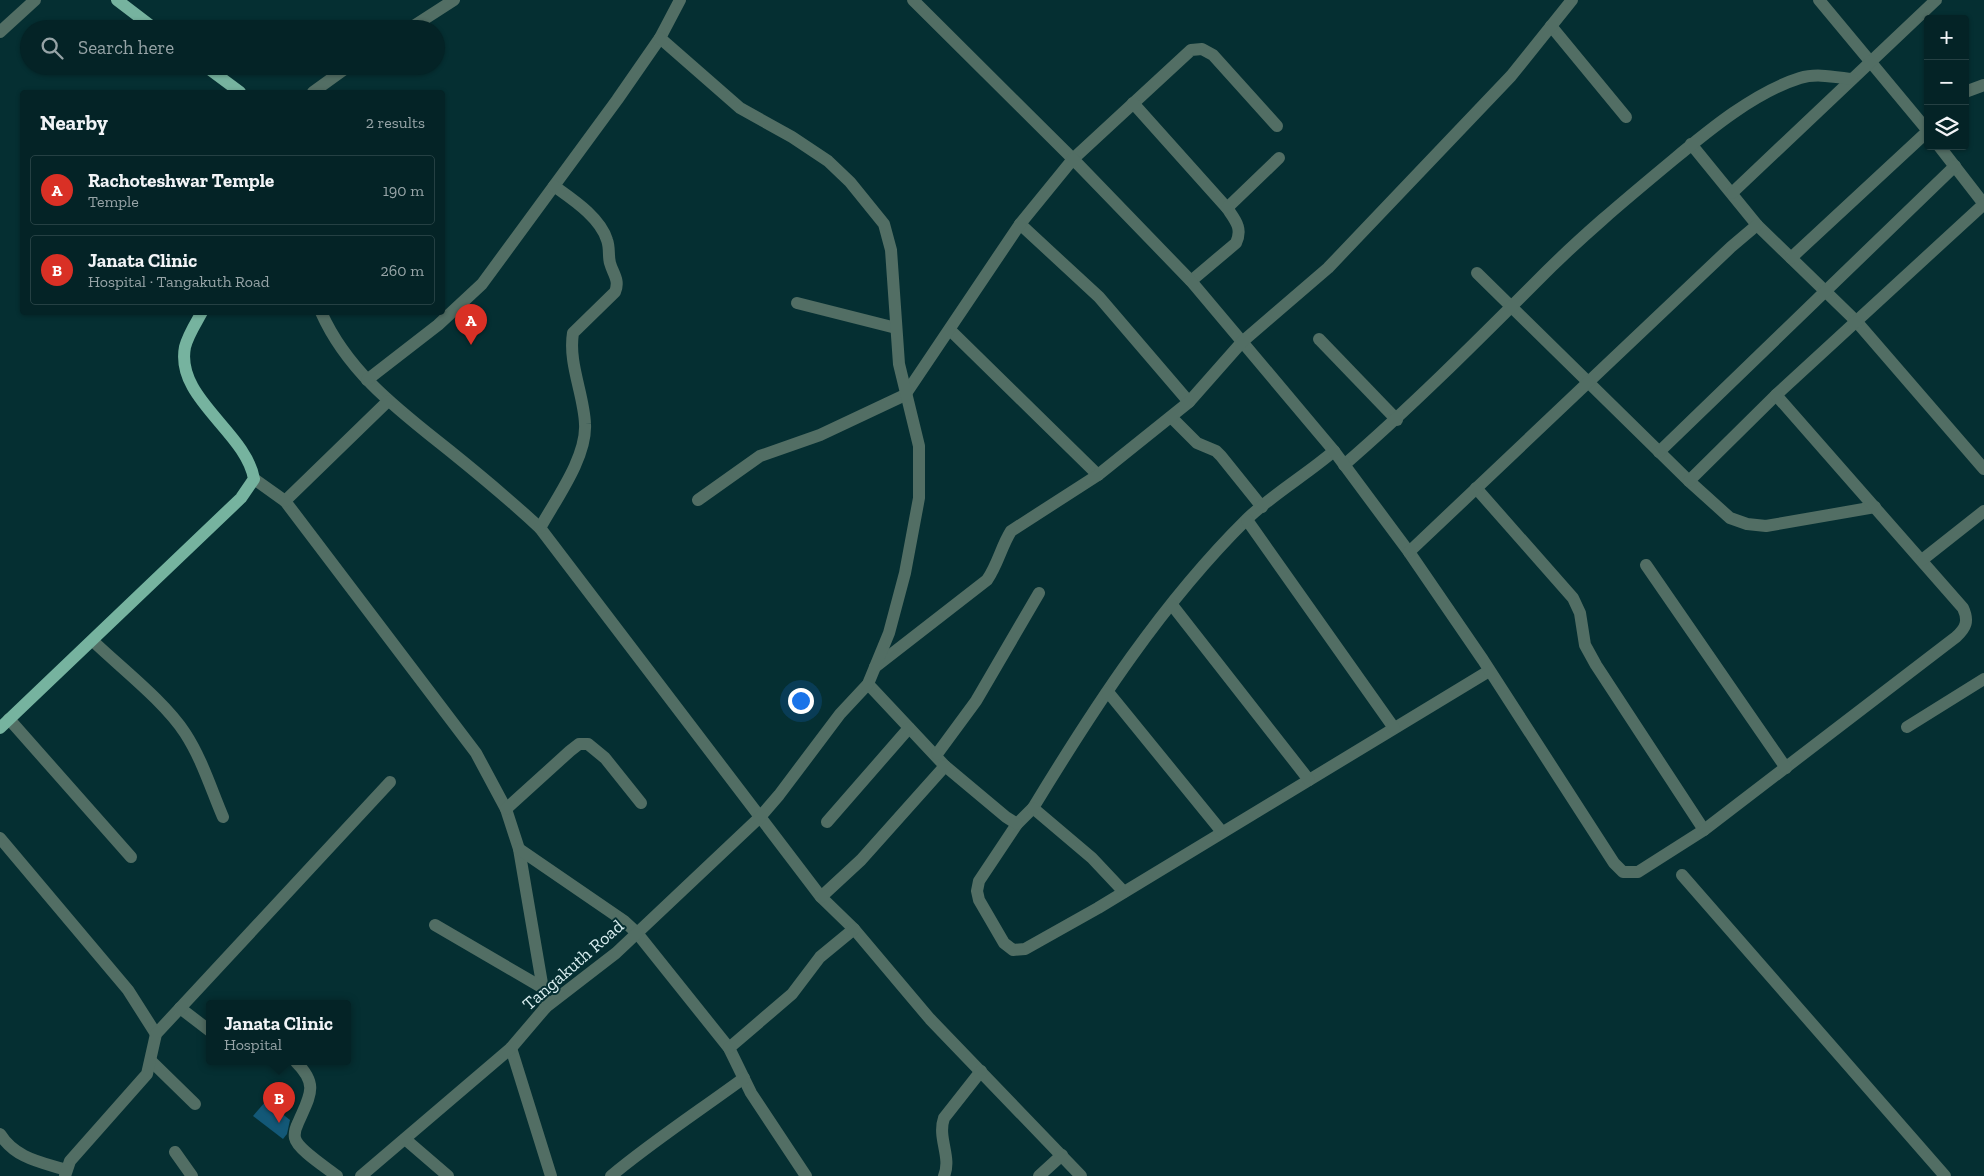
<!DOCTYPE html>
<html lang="en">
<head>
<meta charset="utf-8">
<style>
	body { margin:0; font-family:"Zilla Slab",serif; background:#122f32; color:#f1f3f6 }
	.controls { position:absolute; right:15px; top:15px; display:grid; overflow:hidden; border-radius:5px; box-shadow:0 1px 4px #0004 }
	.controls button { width:45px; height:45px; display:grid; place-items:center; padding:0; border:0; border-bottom:1px solid #254043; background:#042326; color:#f1f3f6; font:25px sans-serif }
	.you { position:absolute; left:800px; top:700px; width:18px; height:18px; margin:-12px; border:4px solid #fff; border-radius:50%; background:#1a73e8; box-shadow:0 0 0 8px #1a73e833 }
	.badge { display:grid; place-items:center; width:32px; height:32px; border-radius:50%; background:#d93025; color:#fff; font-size:16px; font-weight:700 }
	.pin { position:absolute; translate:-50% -41px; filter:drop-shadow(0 1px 2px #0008) }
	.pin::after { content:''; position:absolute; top:26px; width:18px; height:15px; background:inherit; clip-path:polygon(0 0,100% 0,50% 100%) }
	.popup { position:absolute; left:206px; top:1000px; width:145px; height:65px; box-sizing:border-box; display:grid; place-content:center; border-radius:5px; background:#042326; filter:drop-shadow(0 1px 4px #0005); font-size:16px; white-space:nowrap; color:#97a4a7 }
	.popup b { font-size:19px; color:#f1f3f6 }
	.popup::after { content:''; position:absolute; left:50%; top:100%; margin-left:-10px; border:10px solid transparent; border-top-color:#042326 }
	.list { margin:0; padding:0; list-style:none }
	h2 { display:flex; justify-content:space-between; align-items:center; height:65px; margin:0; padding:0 20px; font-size:21px }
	h2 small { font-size:16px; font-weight:400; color:#97a4a7 }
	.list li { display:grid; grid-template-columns:32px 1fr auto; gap:15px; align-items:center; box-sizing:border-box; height:70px; margin:0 10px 10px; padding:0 10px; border:1px solid #254043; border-radius:5px }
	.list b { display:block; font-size:19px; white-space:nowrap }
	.list p { margin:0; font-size:16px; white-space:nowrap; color:#97a4a7 }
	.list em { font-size:16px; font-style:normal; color:#97a4a7 }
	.icon { flex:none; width:28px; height:28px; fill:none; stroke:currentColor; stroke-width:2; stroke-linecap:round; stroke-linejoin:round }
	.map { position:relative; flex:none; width:1984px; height:1176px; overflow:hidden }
	.search { position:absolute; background:#042326; box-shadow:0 1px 4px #0004; left:20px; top:20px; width:425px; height:55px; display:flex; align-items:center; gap:12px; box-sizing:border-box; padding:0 18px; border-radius:28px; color:#97a4a7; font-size:19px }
	.panel { position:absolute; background:#042326; box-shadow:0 1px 4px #0004; left:20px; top:90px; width:425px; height:225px; border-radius:5px }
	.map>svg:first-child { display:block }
	.building { fill:#135877 }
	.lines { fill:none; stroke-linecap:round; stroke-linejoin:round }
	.minor { stroke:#526e64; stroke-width:12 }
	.major { stroke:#76b39f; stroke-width:12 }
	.labels { text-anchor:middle; stroke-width:4; stroke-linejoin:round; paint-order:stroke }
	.street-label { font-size:18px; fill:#d9eef0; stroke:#052f32 }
</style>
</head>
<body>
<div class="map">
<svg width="1984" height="1176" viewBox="0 0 1984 1176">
	<rect width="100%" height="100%" fill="#052f32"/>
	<polygon class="building" points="266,1101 290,1120 287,1134 283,1139 253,1116"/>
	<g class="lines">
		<g class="minor">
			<polyline points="913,0 1073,159 1191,50 1202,49 1213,55 1277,126"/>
			<polyline points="1819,0 1928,131"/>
			<polyline points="1551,26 1626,117"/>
			<polyline points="409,29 454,0"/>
			<polyline points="0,32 35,0"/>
			<polyline points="313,92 349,66"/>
			<polyline points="1965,92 1984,85"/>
			<polyline points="1133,103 1227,208"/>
			<polyline points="1691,144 1757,225 1856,321 1984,469"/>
			<polyline points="1939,146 1984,204"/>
			<polyline points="1732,193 1936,0"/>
			<polyline points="1020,224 1099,297 1189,402"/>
			<polyline points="1791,258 1928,131"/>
			<polyline points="1477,273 1689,481 1730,518 1747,524 1766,526 1875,507"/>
			<path d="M1191,281l45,-38c7,-15 -1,-23 -9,-35l52,-50"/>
			<polyline points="797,303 896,328"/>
			<path d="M321,312c27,61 79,99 129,139 31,25 61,50 90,77l281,369 33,32 76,90 151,157"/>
			<polyline points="950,330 1098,475"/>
			<polyline points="1319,339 1397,420"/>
			<polyline points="367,380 438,325 482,284 617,100 660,38 680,0"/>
			<polyline points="1171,417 1197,443 1216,451 1221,456 1262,507"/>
			<path d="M1334,451c-28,24 -61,43 -87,68 -85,84 -152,187 -214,289l-16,16 -38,57 -2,10 2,9 25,43 9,7 12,-1 73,-41 391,-237"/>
			<polyline points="1659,452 1955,166"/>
			<path d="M1344,465c67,-58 129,-120 191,-182 43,-44 91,-84 138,-123 36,-30 82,-68 127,-82 16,-5 35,-1 52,1"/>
			<polyline points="254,479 285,501 476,753 506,809 519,849 546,1007"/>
			<polyline points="1689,481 1776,395 1984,204"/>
			<polyline points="1476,488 1573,598 1580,613 1585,645 1596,665 1704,830"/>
			<path d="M698,500l62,-44 60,-21 85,-40 115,-171 53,-65 118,122 143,170 75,101 74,108 131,203 9,9h15l66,-42 252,-193c10,-9 13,-16 7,-29l-187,-213"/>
			<polyline points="285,501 388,401"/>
			<polyline points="1247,520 1394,728"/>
			<path d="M540,528c16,-29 47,-71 45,-104 -1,-29 -17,-61 -12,-91l42,-41c5,-12 -2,-18 -5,-29 -2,-7 0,-15 -3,-23 -7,-23 -35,-41 -53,-54"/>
			<polyline points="1409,552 1731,247 1757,225"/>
			<polyline points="1922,560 1984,511"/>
			<polyline points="1646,565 1786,768"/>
			<polyline points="1172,605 1309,780"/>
			<path d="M93,641c28,27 71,60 92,92 17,26 26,56 38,84"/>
			<path d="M875,667l112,-87c11,-16 14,-33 24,-49l87,-56 91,-73 53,-60 86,-74 183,-192 61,-76"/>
			<polyline points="868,684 945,766 1006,817 1017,824"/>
			<polyline points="1108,692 1222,832"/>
			<polyline points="9,719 131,857"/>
			<polyline points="1907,727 1984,679"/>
			<polyline points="937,754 976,701 1039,593"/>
			<polyline points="1033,808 1092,858 1124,892"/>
			<polyline points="506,809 570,751 579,744 588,744 605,758 641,803"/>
			<polyline points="827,822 909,728"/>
			<polyline points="0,838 128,990 156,1034"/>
			<polyline points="519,849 624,921 637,933 729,1048 751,1093 806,1176"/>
			<polyline points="1682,875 1945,1176"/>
			<polyline points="821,897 861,860 945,766"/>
			<polyline points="435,925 543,988"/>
			<polyline points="180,1008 210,1031"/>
			<polyline points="511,1048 551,1176"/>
			<polyline points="729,1048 792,994 820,957 854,929"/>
			<polyline points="151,1061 195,1104"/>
			<path d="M296,1062c23,23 14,33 2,61 -2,4 -4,10 -3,15 2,11 32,30 42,38"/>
			<path d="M0,1134c15,24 40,28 66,36"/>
			<polyline points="405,1139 448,1176"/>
			<polyline points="175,1152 192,1176"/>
			<polyline points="65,1176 70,1161 147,1074 156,1034 390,782"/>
			<polyline points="361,1176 511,1048 546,1007 616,953 760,817 779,795 840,714 868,684 889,633 905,573 919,498 919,446 899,364 891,250 884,224 850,182 828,161 792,137 740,108 660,38"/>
			<path d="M611,1176c42,-35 88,-65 133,-98"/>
			<path d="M944,1176c8,-19 -7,-38 0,-58l37,-47"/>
			<polyline points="1039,1176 1062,1155"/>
		</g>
		<g class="major">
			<polyline points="117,0 155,29"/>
			<polyline points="205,66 240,92"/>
			<path d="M0,728l241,-230 13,-19c-8,-47 -79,-81 -69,-132 3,-12 11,-24 17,-35"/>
		</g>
	</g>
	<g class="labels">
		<g class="street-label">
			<text transform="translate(573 965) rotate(-41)" y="6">Tangakuth Road</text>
		</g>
	</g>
</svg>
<div class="controls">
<button>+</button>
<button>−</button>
<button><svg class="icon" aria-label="layers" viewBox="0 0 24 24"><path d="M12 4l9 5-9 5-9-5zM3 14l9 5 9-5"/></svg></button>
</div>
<div class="you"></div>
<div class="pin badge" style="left:471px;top:345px">A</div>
<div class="pin badge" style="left:279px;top:1123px">B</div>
<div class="popup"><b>Janata Clinic</b>Hospital</div>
<div class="search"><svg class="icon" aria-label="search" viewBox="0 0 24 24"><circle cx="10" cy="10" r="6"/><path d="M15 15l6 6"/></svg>Search here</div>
<section class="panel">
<h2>Nearby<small>2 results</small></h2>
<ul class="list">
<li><span class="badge">A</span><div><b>Rachoteshwar Temple</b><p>Temple</p></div><em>190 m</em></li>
<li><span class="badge">B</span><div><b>Janata Clinic</b><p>Hospital · Tangakuth Road</p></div><em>260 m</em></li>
</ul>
</section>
</div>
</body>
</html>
